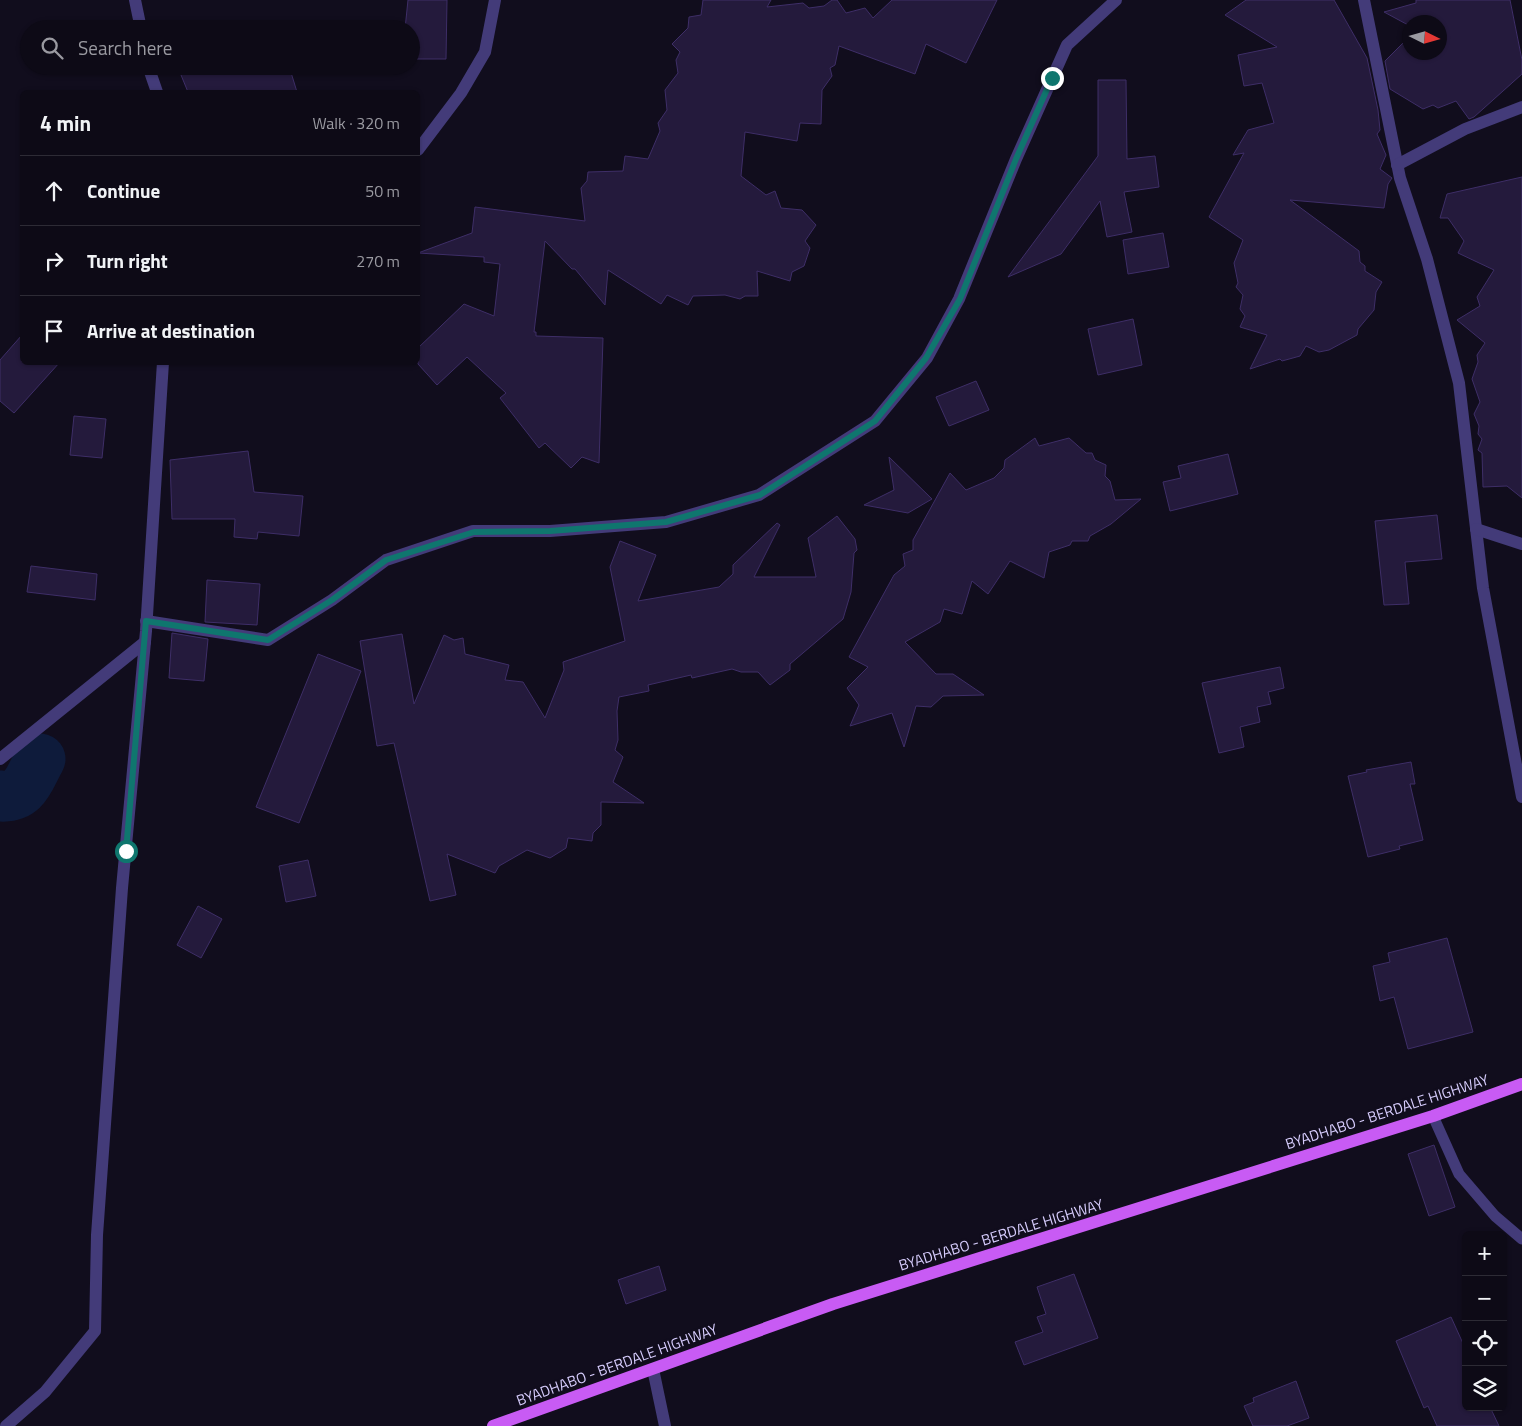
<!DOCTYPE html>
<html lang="en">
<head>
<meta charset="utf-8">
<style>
	body { margin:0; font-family:"Titillium Web",sans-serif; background:#1b1823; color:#f1f3f6 }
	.controls { position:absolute; right:15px; bottom:15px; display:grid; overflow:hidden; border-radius:8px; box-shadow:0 1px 4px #0004 }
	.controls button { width:45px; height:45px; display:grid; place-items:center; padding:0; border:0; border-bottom:1px solid #2d2b35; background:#0d0a16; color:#f1f3f6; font:25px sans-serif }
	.compass { position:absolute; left:1402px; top:15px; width:45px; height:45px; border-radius:50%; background:#0d0a16; box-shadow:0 1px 4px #0004; rotate:95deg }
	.stop { position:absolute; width:15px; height:15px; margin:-11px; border:4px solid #0f766e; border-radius:50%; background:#fff }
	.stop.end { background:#0f766e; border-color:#fff; box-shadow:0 1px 5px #0008 }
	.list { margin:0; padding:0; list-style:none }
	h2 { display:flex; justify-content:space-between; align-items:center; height:65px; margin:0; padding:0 20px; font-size:21px }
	h2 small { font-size:16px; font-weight:400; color:#9a9aa1 }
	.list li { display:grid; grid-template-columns:32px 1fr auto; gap:15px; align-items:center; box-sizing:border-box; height:70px; padding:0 20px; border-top:1px solid #2d2b35 }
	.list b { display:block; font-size:19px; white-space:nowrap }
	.list em { font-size:16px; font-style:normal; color:#9a9aa1 }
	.icon { flex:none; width:28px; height:28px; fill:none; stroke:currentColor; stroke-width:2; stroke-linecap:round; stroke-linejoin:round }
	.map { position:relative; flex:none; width:1522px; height:1426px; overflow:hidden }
	.search { position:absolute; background:#0d0a16; box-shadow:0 1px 4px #0004; left:20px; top:20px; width:400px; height:55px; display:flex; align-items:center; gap:12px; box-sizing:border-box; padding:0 18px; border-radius:28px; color:#9a9aa1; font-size:19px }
	.panel { position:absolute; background:#0d0a16; box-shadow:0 1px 4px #0004; left:20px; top:90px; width:400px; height:275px; border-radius:8px }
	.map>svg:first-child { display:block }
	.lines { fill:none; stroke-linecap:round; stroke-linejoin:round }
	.river { stroke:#0e1b3b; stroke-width:51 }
	.building { fill:#241a3c; stroke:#3e2e67 }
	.service { stroke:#433b79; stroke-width:11 }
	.minor { stroke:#433b79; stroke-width:12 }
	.primary { stroke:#c85bf4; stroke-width:12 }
	.route { stroke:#0f766e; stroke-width:6 }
	.labels { text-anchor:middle; stroke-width:4.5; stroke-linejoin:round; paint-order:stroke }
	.street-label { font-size:15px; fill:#d6ccfc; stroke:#110d1d }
</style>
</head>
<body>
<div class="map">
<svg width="1522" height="1426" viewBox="0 0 1522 1426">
	<rect width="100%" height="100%" fill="#110d1d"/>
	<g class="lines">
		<path class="river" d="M0,796c26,2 29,-18 40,-37"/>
	</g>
	<g class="building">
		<polygon points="408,0 447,0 446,59 411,59 411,29 405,29"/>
		<polygon points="703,0 771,0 767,7 803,3 809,8 824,6 832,0 837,0 846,13 865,8 873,18 892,0 997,0 966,63 926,44 915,74 839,46 835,65 830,68 832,76 822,90 821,124 800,123 797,141 745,132 741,176 766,195 775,191 781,208 802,210 816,225 805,241 810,248 804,266 792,272 790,281 757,271 758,296 745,296 740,299 725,295 693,296 688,305 667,295 661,304 608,270 605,305 575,269 572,269 545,241 534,332 536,332 536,336 603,338 599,463 582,457 571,468 545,443 539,448 500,398 506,393 467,357 437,385 418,364 418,348 464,304 494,316 500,264 484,262 484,257 418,253 472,233 475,207 585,221 581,188 587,181 588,172 623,171 625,156 648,159 660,131 658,123 667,110 665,90 678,73 676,60 680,52 672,44 688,28 689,17 701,15"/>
		<polygon points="1246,0 1334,0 1367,58 1378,110 1380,130 1377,134 1386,155 1380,169 1392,178 1388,184 1384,208 1290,200 1359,251 1360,262 1365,266 1365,271 1382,282 1376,292 1374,310 1358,329 1357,335 1329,350 1319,352 1306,346 1300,356 1282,361 1280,359 1250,369 1267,335 1240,327 1245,316 1240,309 1243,295 1236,287 1238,283 1234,263 1243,240 1209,217 1244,153 1233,155 1248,130 1274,123 1262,83 1244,86 1238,55 1277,47 1225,15"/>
		<polygon points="1416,0 1510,0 1522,60 1522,74 1474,117 1469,119 1456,101 1438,108 1433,105 1423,109 1390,89 1385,61 1410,36 1410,52 1440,52 1440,22 1410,22 1410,26 1384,12 1416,3"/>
		<polygon points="204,66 289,66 297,92 188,92 181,75"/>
		<polygon points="1098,80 1126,80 1127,159 1155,156 1159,187 1124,192 1132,232 1107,237 1100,201 1061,254 1008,277 1098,156"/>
		<polygon points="1522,177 1522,498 1507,486 1483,487 1482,453 1478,450 1482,439 1478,434 1479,426 1474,414 1480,402 1472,379 1478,362 1477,355 1485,343 1457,320 1480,306 1477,297 1494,270 1458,253 1464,241 1448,218 1440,218 1447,194"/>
		<polygon points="1163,233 1169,267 1128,274 1123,240"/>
		<polygon points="1133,319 1142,365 1098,375 1088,329"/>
		<polygon points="22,335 22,362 60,362 14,413 0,401 0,360"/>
		<polygon points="976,381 989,410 949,426 936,397"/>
		<polygon points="74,416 106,419 102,458 70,455"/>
		<polygon points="1035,438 1039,446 1069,438 1086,453 1092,453 1095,460 1106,465 1105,476 1110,481 1115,500 1141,499 1111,524 1090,536 1088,541 1072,541 1070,545 1049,552 1044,578 1010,561 988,594 972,581 962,614 944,609 940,622 905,642 936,674 953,674 984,695 943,696 931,707 916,706 904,747 892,713 850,726 859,705 847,688 868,667 849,657 894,575 905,566 903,554 913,550 913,540 950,473 966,490 994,478 1004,468 1005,460"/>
		<polygon points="248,451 254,492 303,496 299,536 258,532 257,539 234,537 235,519 172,519 170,460"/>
		<polygon points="1228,454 1238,494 1170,511 1163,482 1181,478 1178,466"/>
		<polygon points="889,457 932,499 908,513 864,505 894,490"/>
		<polygon points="1437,515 1442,559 1405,562 1409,604 1384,605 1375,521"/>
		<polygon points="837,516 855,539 857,550 854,553 851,592 843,619 790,664 790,670 770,685 758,672 741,672 732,669 692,678 691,675 648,685 649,691 619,697 617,711 618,740 615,750 623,757 613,782 644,803 601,802 601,825 593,833 592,841 568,838 566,848 550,858 527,850 499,866 495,873 447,854 456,895 430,901 394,743 377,746 360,641 402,634 414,704 444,635 454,640 463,638 465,654 509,665 505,680 523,682 545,718 564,670 563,662 625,641 610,567 620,541 656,555 638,601 719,587 733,574 733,565 777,523 780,525 754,577 816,577 808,538"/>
		<polygon points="31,566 97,574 95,600 27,592"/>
		<polygon points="207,580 260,584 257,625 205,622"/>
		<polygon points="172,633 208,639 204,681 169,678"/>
		<polygon points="318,654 361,671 299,823 256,807"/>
		<polygon points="1280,667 1284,688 1268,692 1271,704 1257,707 1260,722 1240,727 1244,747 1219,753 1202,683"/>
		<polygon points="1411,762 1415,784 1410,784 1423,840 1399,846 1400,849 1368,857 1348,776 1367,772 1366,770"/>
		<polygon points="308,860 316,896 286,902 279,866"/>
		<polygon points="198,906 222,919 201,958 177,945"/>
		<polygon points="1447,938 1473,1032 1408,1049 1394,997 1380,1001 1373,966 1390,962 1388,953"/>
		<polygon points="1434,1145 1455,1207 1429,1216 1408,1154"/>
		<polygon points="659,1266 666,1290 626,1304 618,1280"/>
		<polygon points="1074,1274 1098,1338 1024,1365 1015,1342 1043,1332 1037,1317 1046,1314 1037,1287"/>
		<polygon points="1451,1317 1466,1350 1466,1407 1490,1407 1499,1426 1437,1426 1428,1406 1424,1408 1396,1341"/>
		<polygon points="1296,1381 1309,1418 1287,1426 1253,1426 1244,1406 1254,1402 1253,1398"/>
	</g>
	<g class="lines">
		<polyline class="service" points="1433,1116 1459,1174 1495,1216 1522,1239"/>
		<g class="minor">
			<polyline points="135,0 141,29"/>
			<polyline points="1364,0 1400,178 1427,259 1459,383 1483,588 1522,797"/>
			<polyline points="148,66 157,92"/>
			<polyline points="418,150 461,93 485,52 495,0"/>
			<polyline points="1397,165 1465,129 1522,107"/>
			<polyline points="1476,529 1522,544"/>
			<polyline points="146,621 268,640 332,600 386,560 473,531 550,531 666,522 759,495 875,421 927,358 959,299 1016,159 1067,45 1116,0"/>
			<polyline points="0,759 145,642"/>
			<polyline points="653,1369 665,1426"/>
			<polyline points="6,1426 45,1392 95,1331 97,1235 122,888 146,631 163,362"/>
		</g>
		<polyline class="primary" points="493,1426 833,1304 1433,1116 1522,1084"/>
	</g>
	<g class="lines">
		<polyline class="route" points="126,851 146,621 268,640 332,600 386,560 474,532 550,531 666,522 760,495 875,421 926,358 960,299 1016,159 1052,78"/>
	</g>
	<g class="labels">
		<g class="street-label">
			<text transform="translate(1387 1112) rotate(-18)" y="5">BYADHABO - BERDALE HIGHWAY</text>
			<text transform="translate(1001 1235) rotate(-17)" y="5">BYADHABO - BERDALE HIGHWAY</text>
			<text transform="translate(617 1365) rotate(-20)" y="5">BYADHABO - BERDALE HIGHWAY</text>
		</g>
	</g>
</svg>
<div class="controls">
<button>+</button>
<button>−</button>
<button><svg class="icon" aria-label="locate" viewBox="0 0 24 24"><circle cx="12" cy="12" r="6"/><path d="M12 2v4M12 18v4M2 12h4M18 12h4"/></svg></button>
<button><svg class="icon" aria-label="layers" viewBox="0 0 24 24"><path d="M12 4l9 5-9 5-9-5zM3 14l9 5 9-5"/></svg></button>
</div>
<svg class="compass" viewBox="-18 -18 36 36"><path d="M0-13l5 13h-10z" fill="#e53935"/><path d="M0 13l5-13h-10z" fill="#9a9aa1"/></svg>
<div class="stop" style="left:126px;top:851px"></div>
<div class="stop end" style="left:1052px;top:78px"></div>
<div class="search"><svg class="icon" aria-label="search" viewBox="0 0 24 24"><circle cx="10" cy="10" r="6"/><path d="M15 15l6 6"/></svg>Search here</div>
<section class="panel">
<h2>4 min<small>Walk · 320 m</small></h2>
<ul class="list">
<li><svg class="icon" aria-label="ahead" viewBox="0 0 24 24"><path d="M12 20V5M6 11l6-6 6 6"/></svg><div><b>Continue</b></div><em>50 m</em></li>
<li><svg class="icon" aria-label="right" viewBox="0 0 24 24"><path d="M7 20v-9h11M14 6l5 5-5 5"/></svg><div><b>Turn right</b></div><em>270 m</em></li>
<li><svg class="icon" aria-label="arrive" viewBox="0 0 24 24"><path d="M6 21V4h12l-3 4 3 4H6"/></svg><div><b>Arrive at destination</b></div></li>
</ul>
</section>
</div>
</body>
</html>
